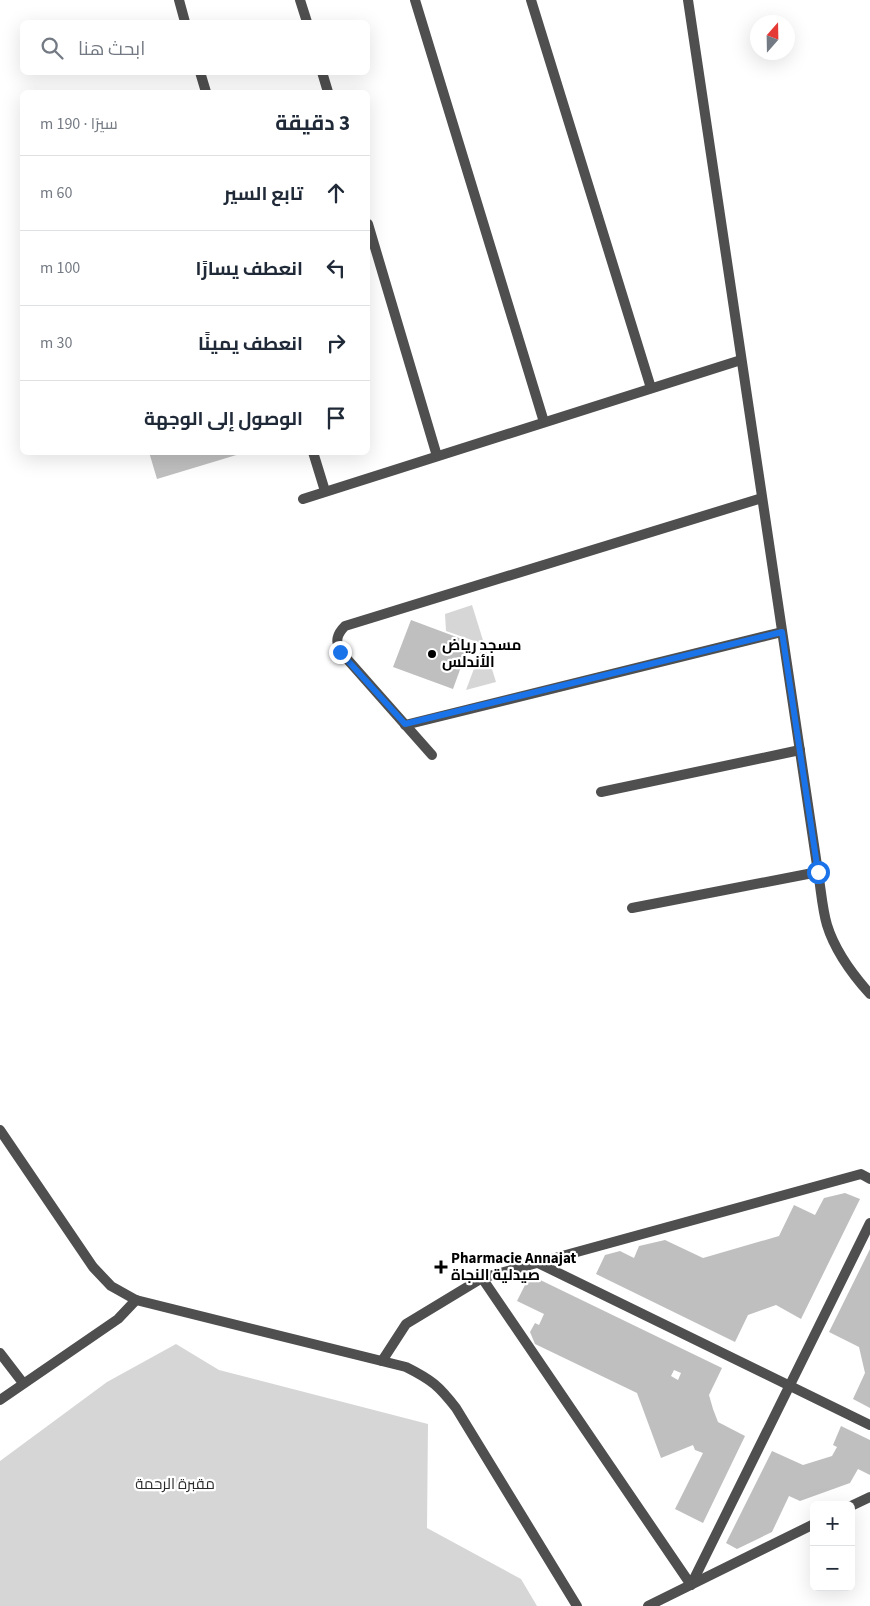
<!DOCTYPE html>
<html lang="ar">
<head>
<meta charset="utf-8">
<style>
	body { margin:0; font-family:"Source Sans 3",Cairo,sans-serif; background:#f6f6f7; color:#1f2937; direction:rtl }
	.controls { position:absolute; right:15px; bottom:15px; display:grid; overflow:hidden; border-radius:8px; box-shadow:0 5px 20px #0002 }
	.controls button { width:45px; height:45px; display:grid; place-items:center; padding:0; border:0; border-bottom:1px solid #e0e1e3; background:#fff; color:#1f2937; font:25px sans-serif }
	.compass { position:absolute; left:750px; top:15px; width:45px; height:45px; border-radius:50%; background:#fff; box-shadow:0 5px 20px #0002; rotate:20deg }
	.stop { position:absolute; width:15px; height:15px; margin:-11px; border:4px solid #1a73e8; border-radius:50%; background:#fff }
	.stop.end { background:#1a73e8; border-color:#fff; box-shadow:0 1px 5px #0008 }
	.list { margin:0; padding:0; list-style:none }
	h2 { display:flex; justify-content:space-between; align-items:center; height:65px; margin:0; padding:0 20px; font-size:21px }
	h2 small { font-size:16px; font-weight:400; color:#747a83 }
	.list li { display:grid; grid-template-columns:32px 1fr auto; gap:15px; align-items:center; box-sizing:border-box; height:75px; padding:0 20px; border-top:1px solid #e0e1e3 }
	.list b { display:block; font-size:19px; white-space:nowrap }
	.list em { font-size:16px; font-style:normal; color:#747a83 }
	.icon { flex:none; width:28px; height:28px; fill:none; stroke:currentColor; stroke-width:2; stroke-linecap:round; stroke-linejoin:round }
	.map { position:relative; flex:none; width:870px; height:1606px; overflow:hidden; direction:ltr }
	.search { position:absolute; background:#fff; box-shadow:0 5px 20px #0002; left:20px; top:20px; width:350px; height:55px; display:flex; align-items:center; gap:12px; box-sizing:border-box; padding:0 18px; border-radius:8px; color:#747a83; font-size:19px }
	.panel { position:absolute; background:#fff; box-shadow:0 5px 20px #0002; left:20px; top:90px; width:350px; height:365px; border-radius:8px; direction:rtl }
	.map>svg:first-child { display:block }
	.green { fill:#d6d6d6 }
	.building { fill:#bfbfbf; fill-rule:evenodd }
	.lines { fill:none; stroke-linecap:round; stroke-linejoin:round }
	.street { stroke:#4f4f4f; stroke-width:10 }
	.route { stroke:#1a73e8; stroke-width:6 }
	.poi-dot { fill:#000; stroke:#fff; stroke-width:2 }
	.labels { text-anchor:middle; stroke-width:4.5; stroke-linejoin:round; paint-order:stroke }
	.poi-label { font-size:15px; font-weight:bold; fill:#000; stroke:#fff; text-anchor:start }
	.park-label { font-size:15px; fill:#2d2d2d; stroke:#fff }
</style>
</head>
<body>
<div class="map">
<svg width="870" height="1606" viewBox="0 0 870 1606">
	<rect width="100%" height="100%" fill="#fff"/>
	<g class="green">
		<polygon points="472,605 496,682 466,690 481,650 480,643 446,631 445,614"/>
		<polygon points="176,1344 219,1370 428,1424 427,1528 521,1579 537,1606 0,1606 0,1461 107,1382"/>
	</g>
	<g class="building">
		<polygon points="149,452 243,452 243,453 157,479"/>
		<polygon points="411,620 470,642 453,689 393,667"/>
		<polygon points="845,1193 860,1199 801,1319 776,1305 748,1315 735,1342 596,1274 605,1255 620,1251 634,1258 639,1246 665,1240 703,1258 779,1236 794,1205 815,1215 824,1198"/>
		<polygon points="870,1249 870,1408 853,1399 865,1373 859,1347 829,1332"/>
		<path d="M530,1275l192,93 -13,27 4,14 5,13 27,14 -42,87 -28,-14 28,-56 -8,-3 -2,-5 -32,13 -24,-65 -102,-49 -5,-12 5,-9 4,2 5,-11 -27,-13zM674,1370l7,3 -3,7 -7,-4z"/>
		<polygon points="841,1426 870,1440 870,1475 858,1469 850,1483 800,1501 789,1496 772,1532 737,1549 726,1543 772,1451 803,1465 832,1456 837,1447 833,1445"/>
	</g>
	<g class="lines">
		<g class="street">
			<polyline points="179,0 185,22"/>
			<polyline points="300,0 307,22"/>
			<polyline points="415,0 544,422"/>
			<polyline points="531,0 651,388"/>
			<path d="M688,0l130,872c3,17 4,36 9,53 8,26 25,49 43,69"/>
			<polyline points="200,72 206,92"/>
			<polyline points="322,72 328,92"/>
			<polyline points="368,224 437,456"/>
			<polyline points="313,452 325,491"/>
			<polyline points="303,499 741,360"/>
			<polyline points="405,725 782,632"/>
			<path d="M432,755l-92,-104c-5,-10 -3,-17 5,-25l417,-128"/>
			<polyline points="601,792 800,750"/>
			<polyline points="632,908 818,872"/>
			<path d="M0,1130l93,137 18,19 25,14 270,67c26,13 33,19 50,41l121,198"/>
			<polyline points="536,1262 870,1425"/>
			<polyline points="482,1278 691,1585 870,1223"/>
			<polyline points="0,1353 23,1383"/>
			<polyline points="382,1361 406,1324 482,1278 861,1174 870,1179"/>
			<polyline points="0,1400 118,1319 136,1300"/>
			<polyline points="851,1506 870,1497"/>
			<polyline points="648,1606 814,1524"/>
		</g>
	</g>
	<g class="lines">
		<polyline class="route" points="340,652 405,724 782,632 818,872"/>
	</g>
	<g class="poi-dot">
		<circle cx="432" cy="654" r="5"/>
		<path d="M438.5 1259.5h5v5h5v5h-5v5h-5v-5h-5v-5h5z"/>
	</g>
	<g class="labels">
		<g class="poi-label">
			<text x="442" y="650">مسجد رياض<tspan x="442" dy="17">الأندلس</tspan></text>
			<text x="451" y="1263">Pharmacie Annajat<tspan x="451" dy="17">صيدلية النجاة</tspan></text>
		</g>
		<g class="park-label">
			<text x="175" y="1489">مقبرة الرحمة</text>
		</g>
	</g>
</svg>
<div class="controls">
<button>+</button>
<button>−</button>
</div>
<svg class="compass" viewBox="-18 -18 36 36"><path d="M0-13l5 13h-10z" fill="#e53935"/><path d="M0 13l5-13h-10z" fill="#747a83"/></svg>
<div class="stop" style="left:818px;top:872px"></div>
<div class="stop end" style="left:340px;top:652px"></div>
<div class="search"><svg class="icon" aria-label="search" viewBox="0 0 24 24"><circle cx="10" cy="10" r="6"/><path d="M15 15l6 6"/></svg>ابحث هنا</div>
<section class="panel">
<h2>3 دقيقة<small>سيرًا · 190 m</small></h2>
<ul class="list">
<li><svg class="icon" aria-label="ahead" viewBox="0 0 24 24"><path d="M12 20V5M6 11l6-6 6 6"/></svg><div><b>تابع السير</b></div><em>60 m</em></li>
<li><svg class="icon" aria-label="left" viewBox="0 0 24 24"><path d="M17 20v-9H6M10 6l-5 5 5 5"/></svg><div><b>انعطف يسارًا</b></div><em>100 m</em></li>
<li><svg class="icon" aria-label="right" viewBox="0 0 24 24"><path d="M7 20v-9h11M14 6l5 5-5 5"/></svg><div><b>انعطف يمينًا</b></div><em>30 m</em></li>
<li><svg class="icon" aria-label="arrive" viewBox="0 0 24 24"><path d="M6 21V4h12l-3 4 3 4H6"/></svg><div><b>الوصول إلى الوجهة</b></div></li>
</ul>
</section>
</div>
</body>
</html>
